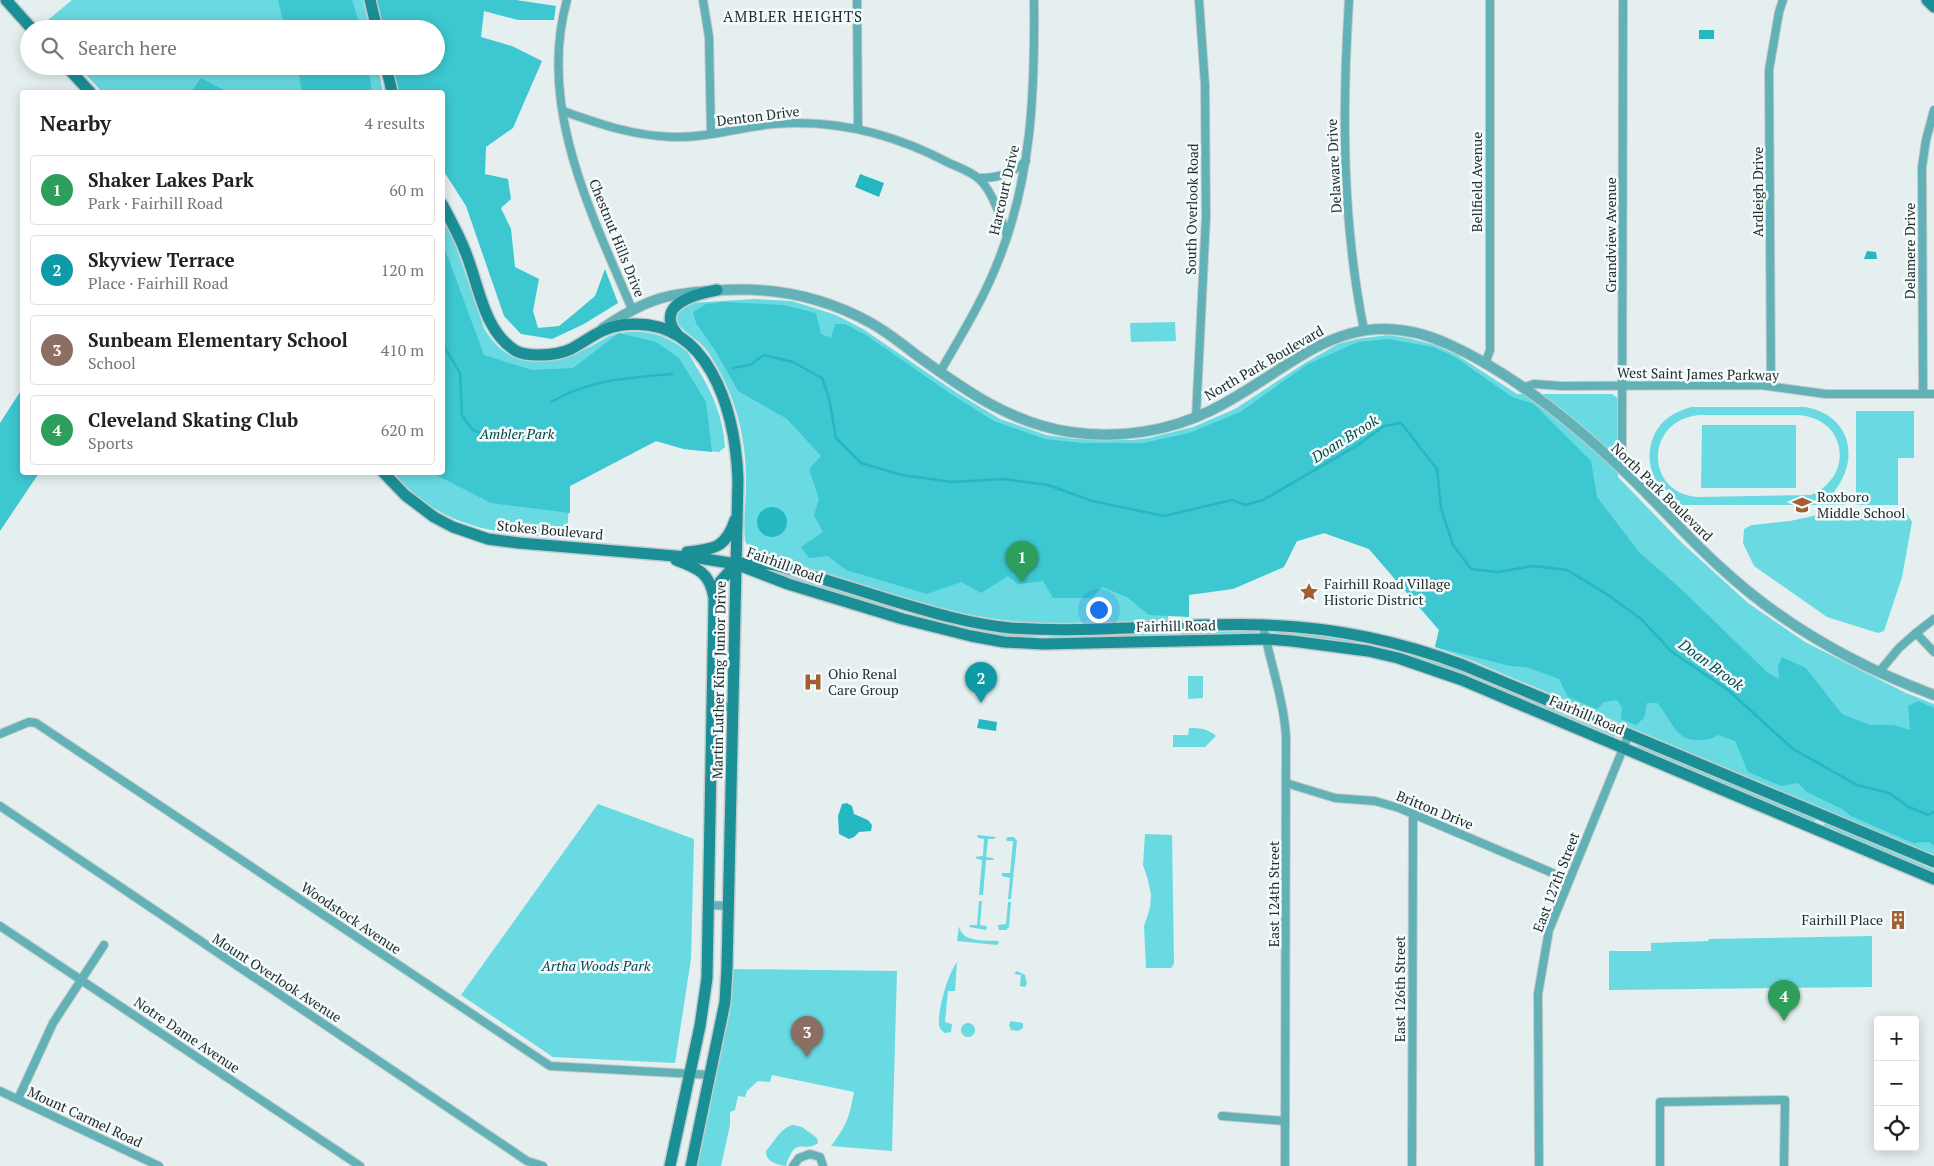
<!DOCTYPE html>
<html lang="en">
<head>
<meta charset="utf-8">
<style>
	body { margin:0; font-family:"PT Serif",serif; background:#f6f6f6; color:#222 }
	.controls { position:absolute; right:15px; bottom:15px; display:grid; overflow:hidden; border-radius:5px; box-shadow:0 2px 12px #0003 }
	.controls button { width:45px; height:45px; display:grid; place-items:center; padding:0; border:0; border-bottom:1px solid #e0e0e0; background:#fff; color:#222; font:25px sans-serif }
	.you { position:absolute; left:1098px; top:609px; width:18px; height:18px; margin:-12px; border:4px solid #fff; border-radius:50%; background:#1a73e8; box-shadow:0 0 0 8px #1a73e833 }
	.badge { display:grid; place-items:center; width:32px; height:32px; border-radius:50%; background:#db2777; color:#fff; font-size:16px; font-weight:700 }
	.pin { position:absolute; translate:-50% -41px; filter:drop-shadow(0 1px 2px #0008) }
	.pin::after { content:''; position:absolute; top:26px; width:18px; height:15px; background:inherit; clip-path:polygon(0 0,100% 0,50% 100%) }
	.list { margin:0; padding:0; list-style:none }
	h2 { display:flex; justify-content:space-between; align-items:center; height:65px; margin:0; padding:0 20px; font-size:21px }
	h2 small { font-size:16px; font-weight:400; color:#767676 }
	.list li { display:grid; grid-template-columns:32px 1fr auto; gap:15px; align-items:center; box-sizing:border-box; height:70px; margin:0 10px 10px; padding:0 10px; border:1px solid #e0e0e0; border-radius:5px }
	.list b { display:block; font-size:19px; white-space:nowrap }
	.list p { margin:0; font-size:16px; white-space:nowrap; color:#767676 }
	.list em { font-size:16px; font-style:normal; color:#767676 }
	.icon { flex:none; width:28px; height:28px; fill:none; stroke:currentColor; stroke-width:2; stroke-linecap:round; stroke-linejoin:round }
	.map { position:relative; flex:none; width:1934px; height:1166px; overflow:hidden }
	.search { position:absolute; background:#fff; box-shadow:0 2px 12px #0003; left:20px; top:20px; width:425px; height:55px; display:flex; align-items:center; gap:12px; box-sizing:border-box; padding:0 18px; border-radius:28px; color:#767676; font-size:19px }
	.panel { position:absolute; background:#fff; box-shadow:0 2px 12px #0003; left:20px; top:90px; width:425px; height:385px; border-radius:5px }
	.map>svg:first-child { display:block }
	.green { fill:#69dae2; fill-rule:evenodd }
	.forest { fill:#3dc7d0 }
	.water { fill:#25b8c1 }
	.lines { fill:none; stroke-linecap:round; stroke-linejoin:round }
	.stream { stroke:#25b8c1; stroke-width:2.5 }
	.minor-casing { stroke:#c3cccc; stroke-width:10 }
	.tertiary-casing { stroke:#c3cccc; stroke-width:12 }
	.secondary-casing { stroke:#c3cccc; stroke-width:14 }
	.minor { stroke:#61b1b6; stroke-width:8 }
	.tertiary { stroke:#61b1b6; stroke-width:10 }
	.secondary { stroke:#1a8f96; stroke-width:11 }
	.labels { text-anchor:middle; stroke-width:5; stroke-linejoin:round; paint-order:stroke }
	.street-label { font-size:14px; fill:#282b2b; stroke:#f3fcfd }
	.park-label { font-size:14px; font-style:italic; fill:#034347; stroke:#f3fcfd }
	.poi-label { font-size:14px; fill:#282b2b; stroke:#f3fcfd; text-anchor:start }
	.neighbourhood-label { font-size:15px; letter-spacing:1px; fill:#282b2b; stroke:#f3fcfd }
	.water-label { font-size:15px; font-style:italic; fill:#054548; stroke:#f3fcfd }
</style>
</head>
<body>
<div class="map">
<svg width="1934" height="1166" viewBox="0 0 1934 1166">
	<rect width="100%" height="100%" fill="#e5efef"/>
	<g class="green">
		<polygon points="72,0 363,0 370,29 45,29 42,25"/>
		<polygon points="78,66 378,66 383,92 102,92"/>
		<path d="M443,214l5,9 36,105c26,45 65,38 106,19 9,-5 20,-13 31,-14 23,-4 46,2 64,17 5,4 9,13 12,18 16,24 26,50 28,79l-6,5 -35,-3 -28,-8 -86,45 -3,52c-68,-4 -126,-8 -173,-65l48,-1z"/>
		<path d="M754,299l38,2 44,14 27,14 94,64 43,26 46,16 29,4 57,1 17,-2 44,-11 42,-18 70,-46 33,-19 19,-5 30,-4 21,3 27,7 22,10 60,39h95l7,5v4l-1,74 63,65 67,61 57,39 101,51 28,11v152l-461,-195 -38,-14 4,-17 -70,-81 -45,-16 -45,14 -111,45v29c-51,1 -105,6 -156,0 -88,-10 -173,-43 -257,-70l-5,-2 -5,-8c-2,-19 1,-39 1,-58 1,-46 -12,-93 -38,-131 -9,-13 -26,-20 -33,-32v-9l15,-8z"/>
		<polygon points="1175,322 1176,341 1131,342 1130,323"/>
		<path d="M1691,407h114c46,8 56,52 28,86v3h12v9h-165v-4c-32,-12 -41,-55 -16,-80 8,-7 17,-11 27,-14zM1699,415h99c49,3 57,61 13,80l-113,2c-54,-4 -53,-77 1,-82z"/>
		<polygon points="1856,411 1914,411 1914,458 1898,458 1898,505 1856,505"/>
		<polygon points="1702,425 1796,425 1796,488 1701,488"/>
		<polygon points="1831,512 1906,512 1912,522 1902,577 1884,631 1878,633 1827,617 1754,566 1743,543 1744,529 1752,525 1790,521"/>
		<polygon points="780,572 896,609 897,610 896,612 779,575"/>
		<polygon points="941,622 987,631 1035,635 1035,639 1002,637 940,626"/>
		<polygon points="1255,631 1255,635 1050,640 1050,636"/>
		<polygon points="1278,631 1356,640 1357,643 1274,634"/>
		<polygon points="1369,642 1430,659 1464,671 1615,735 1614,738 1428,662 1368,646"/>
		<polygon points="1188,676 1203,676 1203,698 1188,699"/>
		<path d="M1189,728c11,0 18,0 27,8l-11,11h-32v-12h15z"/>
		<polygon points="1638,744 1816,819 1814,823 1637,748"/>
		<polygon points="598,804 694,839 691,959 675,1063 553,1057 461,995"/>
		<polygon points="1825,823 1934,870 1934,874 1823,827"/>
		<polygon points="1145,834 1172,835 1174,964 1171,968 1146,968 1144,926 1150,908 1151,895 1148,880 1143,865"/>
		<polygon points="977,835 996,837 994,839 988,839 986,857 993,858 994,860 986,860 983,895 979,895 982,860 977,859 975,857 983,856 984,839 978,838"/>
		<polygon points="1009,837 1014,837 1017,841 1011,899 1008,899 1010,878 1002,876 1002,873 1010,873 1013,841 1007,841 1006,838"/>
		<polygon points="979,901 982,901 980,925 987,926 986,930 969,927 970,925 977,925"/>
		<polygon points="1008,902 1011,902 1009,927 1006,930 999,930 998,925 1006,924"/>
		<path d="M959,926c3,17 25,14 39,15l1,2 -2,2 -40,-4z"/>
		<polygon points="1872,936 1872,987 1609,990 1609,951 1651,951 1651,943 1708,941 1709,939"/>
		<path d="M957,962l-2,29h-7l-3,31 7,2 -1,8 -6,1c-3,-2 -6,-5 -6,-9 -1,-16 9,-50 18,-62z"/>
		<path d="M733,969l164,2 -5,180 -61,-5c16,-21 18,-28 23,-54l-82,-17 -2,7 -12,-1 -11,10 -2,6 -7,-1 -3,14 -5,2v13l-9,41h-24l27,-128z"/>
		<polygon points="1017,971 1025,975 1027,984 1025,987 1020,986 1021,975 1014,974"/>
		<polygon points="1011,1021 1023,1023 1023,1028 1018,1031 1011,1030 1009,1025"/>
		<circle cx="968" cy="1030" r="7"/>
		<path d="M794,1125l8,2 15,11 1,5c-15,11 -22,-9 -32,23 -9,-1 -21,-5 -20,-15 8,-9 16,-25 28,-26z"/>
	</g>
	<g class="forest">
		<polygon points="278,0 352,0 361,29 285,29"/>
		<polygon points="370,0 516,0 556,6 554,20 518,20 484,11 481,37 512,46 542,61 513,128 486,147 485,174 508,179 511,199 501,208 511,229 515,267 539,279 533,311 538,328 559,326 575,313 595,296 605,269 618,303 584,324 552,339 521,334 504,316 466,206 443,170 442,92 422,92 422,86 422,92 392,92 386,66 436,66 436,29 377,29"/>
		<polygon points="297,66 368,66 372,92 302,92"/>
		<polygon points="201,78 228,92 191,92"/>
		<polygon points="443,244 484,355 532,370 573,368 619,333 656,342 679,358 706,402 712,452 684,449 656,441 570,486 570,513 491,503 436,475 434,473 442,472"/>
		<path d="M724,302l59,3 33,8 5,21 10,4 4,-14h10l21,11 85,59 43,27 51,18 37,4h61l46,-10 51,-21 68,-48 50,-22 30,-3 45,8 22,10 57,40 22,7 57,57 6,36 42,55 42,37 86,83 12,7 -1,-13 4,-9 24,11 36,46 28,11h23l17,5 -2,-24 10,-5 16,7v138l-5,-4 -16,1 -62,-27 -9,-7 -35,-17 -9,-9 -17,3 -33,-14 -13,-31 -17,-6c-8,5 -13,5 -23,5 -21,-1 -25,-24 -38,-37h-10l-3,15 -8,7 -15,-6 1,-12 -5,-7 -13,2 -7,7 -29,-12 -9,-18 -33,-12 -16,-1 -75,-19 4,-17 -70,-81 -45,-16 -27,8 -13,26 -51,22 -44,6v22l-40,-2 -22,-18 -25,-10 -10,11h-39l-10,-17 -25,3 -10,-8 -27,17 -20,-11 -34,12 -81,-24 -18,-14 -19,2 -8,-11 22,-15 -9,-17 5,-16 -10,-30 12,-13 -34,-37 -49,-28 -22,-39 -20,-29 -3,-11 13,-8z"/>
		<polygon points="22,389 22,472 39,473 0,531 0,423"/>
	</g>
	<g class="water">
		<rect x="1699" y="30" width="15" height="9"/>
		<polygon points="860,174 884,183 879,197 855,187"/>
		<polygon points="1867,251 1876,252 1877,259 1864,259"/>
		<circle cx="772" cy="522" r="15"/>
		<polygon points="979,719 997,722 996,731 977,728"/>
		<polygon points="847,803 852,806 854,814 868,820 872,825 871,831 859,832 854,837 849,839 839,834 838,816 842,804"/>
	</g>
	<g class="lines">
		<g class="stream">
			<polyline points="442,343 460,373 462,416 473,430 497,440 512,435"/>
			<polyline points="733,368 750,365 764,355 793,362 822,378 829,398 836,438 861,463 902,475 952,482 1004,479 1048,485 1092,501 1164,516 1232,500 1245,505 1263,500 1358,445 1384,426 1401,423 1437,469 1441,508 1453,545 1471,569 1497,572 1533,566 1567,570 1608,595 1641,619 1672,652 1728,690 1793,749 1857,785 1889,793 1909,807 1928,815 1934,812"/>
			<path d="M551,402c40,-23 77,-24 121,-28"/>
		</g>
		<g class="minor-casing">
			<g id="minor">
				<path d="M567,0c-30,106 24,213 65,309"/>
				<polyline points="703,0 709,37 711,134"/>
				<polyline points="857,0 858,128"/>
				<path d="M1349,0c-7,111 -7,221 15,330"/>
				<path d="M563,111c36,13 71,25 110,26 34,1 67,-10 101,-13 62,-5 120,10 175,39 9,4 23,9 30,16 13,11 23,41 28,57"/>
				<path d="M979,178c19,0 32,-4 47,-17"/>
				<polyline points="1485,364 1490,350 1490,0"/>
				<path d="M940,372c20,-35 42,-70 57,-108 35,-85 38,-173 37,-264"/>
				<polyline points="1771,386 1769,70 1779,12 1783,0"/>
				<polyline points="1522,388 1534,384 1562,386 1760,385 1826,394 1934,394"/>
				<polyline points="1923,394 1922,167 1926,140 1934,110"/>
				<polyline points="1196,417 1206,217 1205,85 1199,0"/>
				<polyline points="1622,469 1623,0"/>
				<path d="M1263,625c7,38 20,71 23,111l-1,430"/>
				<polyline points="1916,633 1934,619"/>
				<polyline points="1879,672 1899,648 1916,633 1934,652"/>
				<polyline points="713,707 733,707"/>
				<polyline points="0,734 29,722 36,723 550,1066 711,1075"/>
				<polyline points="1286,783 1335,798 1375,801 1399,808 1569,880"/>
				<polyline points="0,806 502,1144 527,1161 543,1166"/>
				<polyline points="708,905 729,906"/>
				<polyline points="0,926 360,1166"/>
				<polyline points="0,1091 159,1166"/>
				<polyline points="18,1099 53,1023 104,945"/>
				<polyline points="1222,1116 1285,1121"/>
				<polyline points="793,1166 799,1158 810,1154 820,1157 823,1166"/>
				<polyline points="1412,1166 1413,813"/>
				<polyline points="1539,1166 1538,994 1549,930 1629,734"/>
				<polyline points="1660,1166 1660,1102 1785,1100 1784,1166"/>
			</g>
		</g>
		<g class="tertiary-casing">
			<path id="tertiary" d="M603,328c46,-31 66,-35 121,-38 51,-3 102,8 147,33 16,9 30,20 44,31 48,35 95,69 155,78 48,7 98,0 142,-22 84,-42 133,-112 236,-66 63,28 124,78 174,125 33,31 63,66 97,97 61,57 137,100 215,129"/>
		</g>
		<g class="secondary-casing">
			<g id="secondary">
				<polyline points="6,0 32,29"/>
				<polyline points="370,0 377,29"/>
				<polyline points="1927,0 1934,7"/>
				<polyline points="66,66 90,92"/>
				<polyline points="386,66 392,92"/>
				<path d="M442,204c8,15 17,31 23,47 14,33 18,80 51,100 6,3 15,4 22,4 11,0 23,-1 33,-6 19,-10 29,-21 51,-24 88,-11 113,87 116,154l-11,489 -2,34 -34,164"/>
				<path d="M677,334c-23,-29 18,-40 40,-44"/>
				<polyline points="383,472 405,495 434,517 453,527 488,539 519,543 699,558 736,564 788,584 903,619 971,636 1004,642 1043,644 1266,639 1292,641 1368,651 1398,658 1462,680 1934,879"/>
				<path d="M687,552c27,-3 39,-4 48,-32"/>
				<path d="M676,560c22,8 34,13 38,38"/>
				<path d="M737,564l15,-2 23,3c38,11 77,23 115,35 40,12 80,24 121,28 85,6 169,-6 253,-3 68,2 135,16 199,40l471,197"/>
				<polyline points="670,1166 700,1026 707,978 714,601 720,582 736,564"/>
			</g>
		</g>
		<use href="#minor" class="minor"/>
		<use href="#tertiary" class="tertiary"/>
		<use href="#secondary" class="secondary"/>
	</g>
	<defs>
		<g id="school-bare" transform="scale(1.5)"><path d="M0-5L7-2L0 1L-7-2ZM-4 1L0 2.5L4 1V4Q0 6-4 4Z" fill="#a25d30" stroke="#f3fcfd" stroke-width="2.5" paint-order="stroke"/></g>
		<g id="sight-bare" transform="scale(1.5)"><path d="M0-6L1.8-2.2L6-1.7L2.9 1.2L3.7 5.4L0 3.3L-3.7 5.4L-2.9 1.2L-6-1.7L-1.8-2.2Z" fill="#a25d30" stroke="#f3fcfd" stroke-width="2.5" paint-order="stroke"/></g>
		<g id="hospital-bare" transform="scale(1.5)"><path d="M-5-5h3v3.5h4V-5h3V5h-3V1.5h-4V5h-3Z" fill="#a25d30" stroke="#f3fcfd" stroke-width="2.5" paint-order="stroke"/></g>
		<g id="building-bare" transform="scale(1.5)"><path d="M-4-6H4V6H1V3H-1V6H-4ZM-2.5-4.3h1.7v1.8h-1.7ZM.8-4.3h1.7v1.8H.8ZM-2.5-1h1.7V.8h-1.7ZM.8-1h1.7V.8H.8Z" fill="#a25d30" stroke="#f3fcfd" stroke-width="2.5" paint-order="stroke"/></g>
	</defs>
	<g fill-rule="evenodd">
		<use href="#school-bare" x="1802" y="505"/>
		<use href="#sight-bare" x="1309" y="592"/>
		<use href="#hospital-bare" x="813" y="682"/>
		<use href="#building-bare" x="1898" y="920"/>
	</g>
	<g class="labels">
		<g class="street-label">
			<text transform="translate(758 116) rotate(-7)" y="5">Denton Drive</text>
			<text transform="translate(1334 166) rotate(-93)" y="5">Delaware Drive</text>
			<text transform="translate(1477 182) rotate(-90)" y="5">Bellfield Avenue</text>
			<text transform="translate(1004 190) rotate(-77)" y="5">Harcourt Drive</text>
			<text transform="translate(1758 192) rotate(-90)" y="5">Ardleigh Drive</text>
			<text transform="translate(1192 209) rotate(-89)" y="5">South Overlook Road</text>
			<text transform="translate(1611 235) rotate(-90)" y="5">Grandview Avenue</text>
			<text transform="translate(617 238) rotate(68)" y="5">Chestnut Hills Drive</text>
			<text transform="translate(1910 251) rotate(-90)" y="5">Delamere Drive</text>
			<text transform="translate(1264 363) rotate(-30)" y="5">North Park Boulevard</text>
			<text transform="translate(1698 374) rotate(1)" y="5">West Saint James Parkway</text>
			<text transform="translate(1662 492) rotate(44)" y="5">North Park Boulevard</text>
			<text transform="translate(550 530) rotate(5)" y="5">Stokes Boulevard</text>
			<text transform="translate(785 565) rotate(20)" y="5">Fairhill Road</text>
			<text transform="translate(1176 626) rotate(-1)" y="5">Fairhill Road</text>
			<text transform="translate(719 680) rotate(-89)" y="5">Martin Luther King Junior Drive</text>
			<text transform="translate(1587 715) rotate(23)" y="5">Fairhill Road</text>
			<text transform="translate(1435 810) rotate(22)" y="5">Britton Drive</text>
			<text transform="translate(1556 882) rotate(-69)" y="5">East 127th Street</text>
			<text transform="translate(1274 894) rotate(-90)" y="5">East 124th Street</text>
			<text transform="translate(351 918) rotate(34)" y="5">Woodstock Avenue</text>
			<text transform="translate(277 978) rotate(33)" y="5">Mount Overlook Avenue</text>
			<text transform="translate(1400 989) rotate(-90)" y="5">East 126th Street</text>
			<text transform="translate(187 1035) rotate(34)" y="5">Notre Dame Avenue</text>
			<text transform="translate(85 1117) rotate(25)" y="5">Mount Carmel Road</text>
		</g>
		<g class="park-label">
			<text x="517" y="439">Ambler Park</text>
			<text x="596" y="971">Artha Woods Park</text>
		</g>
		<g class="poi-label">
			<text x="1817" y="502">Roxboro<tspan x="1817" dy="16">Middle School</tspan></text>
			<text x="1324" y="589">Fairhill Road Village<tspan x="1324" dy="16">Historic District</tspan></text>
			<text x="828" y="679">Ohio Renal<tspan x="828" dy="16">Care Group</tspan></text>
			<text x="1883" y="925" text-anchor="end">Fairhill Place</text>
		</g>
		<g class="neighbourhood-label">
			<text x="793" y="22">AMBLER HEIGHTS</text>
		</g>
		<g class="water-label">
			<text transform="translate(1345 439) rotate(-32)" y="5">Doan Brook</text>
			<text transform="translate(1711 665) rotate(36)" y="5">Doan Brook</text>
		</g>
	</g>
</svg>
<div class="controls">
<button>+</button>
<button>−</button>
<button><svg class="icon" aria-label="locate" viewBox="0 0 24 24"><circle cx="12" cy="12" r="6"/><path d="M12 2v4M12 18v4M2 12h4M18 12h4"/></svg></button>
</div>
<div class="you"></div>
<div class="pin badge" style="left:1022px;top:582px;background:#2e9e5b">1</div>
<div class="pin badge" style="left:981px;top:703px;background:#0f9aa8">2</div>
<div class="pin badge" style="left:807px;top:1057px;background:#8d6e63">3</div>
<div class="pin badge" style="left:1784px;top:1021px;background:#2e9e5b">4</div>
<div class="search"><svg class="icon" aria-label="search" viewBox="0 0 24 24"><circle cx="10" cy="10" r="6"/><path d="M15 15l6 6"/></svg>Search here</div>
<section class="panel">
<h2>Nearby<small>4 results</small></h2>
<ul class="list">
<li><span class="badge" style="background:#2e9e5b">1</span><div><b>Shaker Lakes Park</b><p>Park · Fairhill Road</p></div><em>60 m</em></li>
<li><span class="badge" style="background:#0f9aa8">2</span><div><b>Skyview Terrace</b><p>Place · Fairhill Road</p></div><em>120 m</em></li>
<li><span class="badge" style="background:#8d6e63">3</span><div><b>Sunbeam Elementary School</b><p>School</p></div><em>410 m</em></li>
<li><span class="badge" style="background:#2e9e5b">4</span><div><b>Cleveland Skating Club</b><p>Sports</p></div><em>620 m</em></li>
</ul>
</section>
</div>
</body>
</html>
